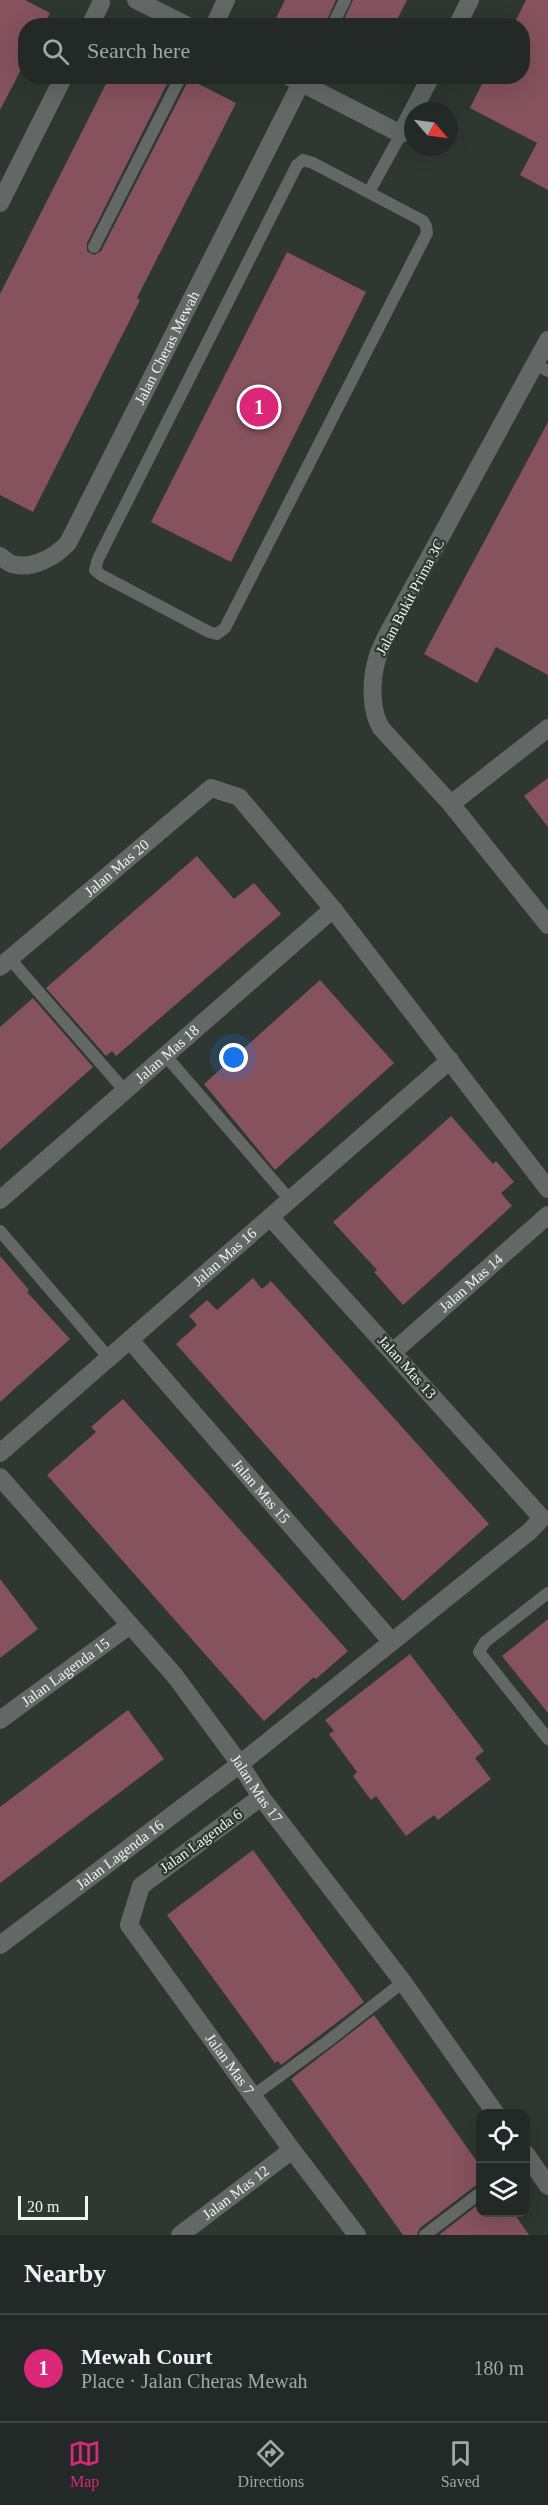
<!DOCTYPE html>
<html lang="en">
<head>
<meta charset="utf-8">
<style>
	body { margin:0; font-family:Georgia,serif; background:#2a312e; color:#f1f3f6 }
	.controls { position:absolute; right:18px; bottom:18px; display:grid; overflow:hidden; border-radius:12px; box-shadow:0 6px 24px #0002 }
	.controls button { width:54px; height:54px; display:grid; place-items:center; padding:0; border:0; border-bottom:2px solid #3f4543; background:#222926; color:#f1f3f6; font:30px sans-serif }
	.compass { position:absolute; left:404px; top:102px; width:54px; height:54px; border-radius:50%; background:#222926; box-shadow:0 6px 24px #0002; rotate:118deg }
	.scale { position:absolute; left:18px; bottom:15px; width:70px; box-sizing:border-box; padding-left:6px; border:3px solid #eff4f1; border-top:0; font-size:16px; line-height:21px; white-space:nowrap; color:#eff4f1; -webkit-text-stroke:4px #2e3732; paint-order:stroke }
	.you { position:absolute; left:234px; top:1058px; width:21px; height:21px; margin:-15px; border:4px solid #fff; border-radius:50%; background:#1a73e8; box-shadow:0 0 0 9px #1a73e833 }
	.badge { display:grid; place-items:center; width:39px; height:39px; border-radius:50%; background:#db2777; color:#fff; font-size:20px; font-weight:700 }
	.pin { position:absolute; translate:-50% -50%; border:3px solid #fff; box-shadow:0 2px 6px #0006 }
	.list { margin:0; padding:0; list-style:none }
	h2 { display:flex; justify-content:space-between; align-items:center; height:78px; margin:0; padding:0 24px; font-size:26px }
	h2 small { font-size:20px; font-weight:400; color:#a2a6a7 }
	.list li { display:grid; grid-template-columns:39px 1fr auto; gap:18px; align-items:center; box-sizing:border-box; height:108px; padding:0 24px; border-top:2px solid #3f4543 }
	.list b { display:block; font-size:22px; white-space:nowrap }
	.list p { margin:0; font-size:20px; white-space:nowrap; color:#a2a6a7 }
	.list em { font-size:20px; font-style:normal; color:#a2a6a7 }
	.icon { flex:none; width:33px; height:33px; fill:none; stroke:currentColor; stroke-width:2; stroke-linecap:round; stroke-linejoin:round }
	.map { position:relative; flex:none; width:548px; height:2235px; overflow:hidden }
	.search { position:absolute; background:#222926; box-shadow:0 6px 24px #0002; left:18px; right:18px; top:18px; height:66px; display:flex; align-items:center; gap:15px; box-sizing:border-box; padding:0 21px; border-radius:24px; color:#a2a6a7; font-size:22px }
	.sheet { height:186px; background:#222926 }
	nav { display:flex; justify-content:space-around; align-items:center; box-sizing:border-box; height:84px; border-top:2px solid #3f4543; background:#222926; font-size:16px; color:#a2a6a7 }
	nav a { display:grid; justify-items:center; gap:3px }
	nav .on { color:#db2777 }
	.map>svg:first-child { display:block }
	.building { fill:#85525d }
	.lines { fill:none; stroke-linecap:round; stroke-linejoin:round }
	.lane { stroke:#636765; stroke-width:12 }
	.street { stroke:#636765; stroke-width:18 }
	.labels { text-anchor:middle; stroke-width:4.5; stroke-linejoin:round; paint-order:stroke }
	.street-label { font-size:15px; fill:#eff4f1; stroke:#2e3732 }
</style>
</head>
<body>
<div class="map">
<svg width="548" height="2235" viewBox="0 0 548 2235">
	<rect width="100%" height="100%" fill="#2e3732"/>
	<g class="building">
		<polygon points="0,0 25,0 50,13 43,26 26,26 26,60 0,110"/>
		<polygon points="285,0 336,0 324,26 272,26"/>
		<polygon points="353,0 407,0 394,26 341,26"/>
		<polygon points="526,0 548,0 548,190 520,175 537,143 470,108 486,76 522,76 522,26 513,26"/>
		<polygon points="110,76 171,76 87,243 87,251 94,255 101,251 189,79 236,103 137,298 140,300 33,512 0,495 0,294"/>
		<polygon points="287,252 366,292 231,562 151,522"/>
		<polygon points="548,422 548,675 496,647 477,683 424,654"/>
		<polygon points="548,778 548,827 524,796"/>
		<polygon points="197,856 234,899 254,883 281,914 116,1056 112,1051 106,1056 46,988"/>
		<polygon points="320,980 394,1063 275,1170 204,1084"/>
		<polygon points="33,998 93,1067 0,1150 0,1027"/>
		<polygon points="451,1116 493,1164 496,1161 514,1182 501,1193 512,1206 403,1305 374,1272 377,1270 333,1222"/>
		<polygon points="0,1256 29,1290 27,1292 70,1339 0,1402"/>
		<polygon points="253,1278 262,1289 271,1281 489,1524 403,1601 176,1344 197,1325 189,1316 207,1300 217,1310"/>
		<polygon points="123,1399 348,1651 316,1679 314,1677 264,1721 47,1475 96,1432 91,1427"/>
		<polygon points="0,1579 38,1629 0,1658"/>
		<polygon points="548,1619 548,1713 502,1656"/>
		<polygon points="410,1654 484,1751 475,1758 491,1779 438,1820 434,1815 406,1836 376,1796 371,1800 353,1776 357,1772 329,1734 334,1731 325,1720"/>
		<polygon points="128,1710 164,1759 0,1883 0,1807"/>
		<polygon points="253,1850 364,2002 281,2065 278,2061 275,2063 167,1915"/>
		<polygon points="374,2015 480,2166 480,2185 475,2186 420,2228 417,2235 403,2235 291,2079"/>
		<polygon points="480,2203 480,2212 513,2212 529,2235 439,2235"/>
	</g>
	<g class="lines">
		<g class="lane">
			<polyline points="332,26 345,0"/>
			<polygon points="303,160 313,163 423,221 426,226 427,233 225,628 217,634 209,632 101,575 95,570 98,559 297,165"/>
			<polyline points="369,192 401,134"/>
			<polyline points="94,247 181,76"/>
			<polyline points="535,364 548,371"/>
			<polyline points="10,959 125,1091"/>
			<polyline points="165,1055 290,1200"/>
			<polyline points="0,1231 109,1358"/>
			<polyline points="548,1593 485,1642 479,1652 548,1739"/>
			<polyline points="254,2095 328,2041 403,1982"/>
			<polyline points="425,2235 480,2193"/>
		</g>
		<g class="street">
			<polyline points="136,0 188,26"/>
			<polyline points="90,26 101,3"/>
			<polyline points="214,26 226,0"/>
			<polyline points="457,26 470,0"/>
			<polyline points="288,76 401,134 431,76"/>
			<polyline points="0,203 64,76"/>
			<path d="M548,340l-155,284c-6,11 -13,23 -16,35 -6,20 -7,51 4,69l70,76 97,121"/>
			<path id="s1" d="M0,556c3,2 8,7 12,8 20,6 43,-7 56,-21l233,-460"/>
			<polyline points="451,804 548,728"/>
			<path id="s2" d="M0,967l211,-179 28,9 94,112 215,280"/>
			<path id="s3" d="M0,1200l333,-291"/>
			<path id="s4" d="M130,1340l261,301"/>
			<path id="s5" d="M393,1352l155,-137"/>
			<path id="s6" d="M0,1453l450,-393"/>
			<path id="s7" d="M0,1477l175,199 65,88 21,33 142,185 93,132"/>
			<path id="s8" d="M0,1720l130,-95"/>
			<path id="s9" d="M261,1797l-120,89 -12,39 163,225 65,85"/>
			<path id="s10" d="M0,1945l240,-181 290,-233 12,-13 -272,-301"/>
			<polyline points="526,2154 548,2186"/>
			<path id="s11" d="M180,2235l112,-85"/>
		</g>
	</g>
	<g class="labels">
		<g class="street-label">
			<text dy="5" stroke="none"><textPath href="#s1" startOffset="296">Jalan Cheras Mewah</textPath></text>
			<text transform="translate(410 597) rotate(-62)" y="5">Jalan Bukit Prima 3C</text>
			<text dy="5" stroke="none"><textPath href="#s2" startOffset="153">Jalan Mas 20</textPath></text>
			<text dy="5" stroke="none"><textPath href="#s3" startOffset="222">Jalan Mas 18</textPath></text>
			<text dy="5" stroke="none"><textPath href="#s6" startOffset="298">Jalan Mas 16</textPath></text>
			<text dy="5" stroke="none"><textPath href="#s5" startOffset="104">Jalan Mas 14</textPath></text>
			<text transform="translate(407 1367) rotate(48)" y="5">Jalan Mas 13</text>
			<text dy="5" stroke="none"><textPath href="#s4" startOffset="200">Jalan Mas 15</textPath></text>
			<text dy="5" stroke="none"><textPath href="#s8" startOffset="81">Jalan Lagenda 15</textPath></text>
			<text dy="5" stroke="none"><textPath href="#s7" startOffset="404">Jalan Mas 17</textPath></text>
			<text transform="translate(201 1841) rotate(-36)" y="5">Jalan Lagenda 6</text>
			<text dy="5" stroke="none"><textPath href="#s10" startOffset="150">Jalan Lagenda 16</textPath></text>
			<text dy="5" stroke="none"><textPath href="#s9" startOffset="362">Jalan Mas 7</textPath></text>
			<text dy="5" stroke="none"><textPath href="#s11" startOffset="70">Jalan Mas 12</textPath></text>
		</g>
	</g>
</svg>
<div class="controls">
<button><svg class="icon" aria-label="locate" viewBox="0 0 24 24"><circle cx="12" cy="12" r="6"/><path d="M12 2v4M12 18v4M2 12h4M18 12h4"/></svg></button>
<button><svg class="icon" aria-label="layers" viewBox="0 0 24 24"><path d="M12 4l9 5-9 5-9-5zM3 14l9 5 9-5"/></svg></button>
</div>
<svg class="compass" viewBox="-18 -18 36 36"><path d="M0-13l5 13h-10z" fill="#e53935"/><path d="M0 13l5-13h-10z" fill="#a2a6a7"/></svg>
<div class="scale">20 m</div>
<div class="you"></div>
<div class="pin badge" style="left:259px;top:407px">1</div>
<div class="search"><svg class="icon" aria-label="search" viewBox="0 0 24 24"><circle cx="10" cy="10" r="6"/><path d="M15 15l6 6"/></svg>Search here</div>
</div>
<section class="sheet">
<h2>Nearby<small></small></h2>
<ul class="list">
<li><span class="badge">1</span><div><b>Mewah Court</b><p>Place · Jalan Cheras Mewah</p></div><em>180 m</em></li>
</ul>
</section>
<nav>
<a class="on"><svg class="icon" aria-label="map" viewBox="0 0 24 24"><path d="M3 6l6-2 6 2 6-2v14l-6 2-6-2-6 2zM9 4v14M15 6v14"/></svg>Map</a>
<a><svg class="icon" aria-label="directions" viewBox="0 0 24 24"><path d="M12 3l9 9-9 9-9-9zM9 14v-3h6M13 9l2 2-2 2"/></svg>Directions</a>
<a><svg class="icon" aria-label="saved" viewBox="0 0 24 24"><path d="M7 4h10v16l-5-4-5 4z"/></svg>Saved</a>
</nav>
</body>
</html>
